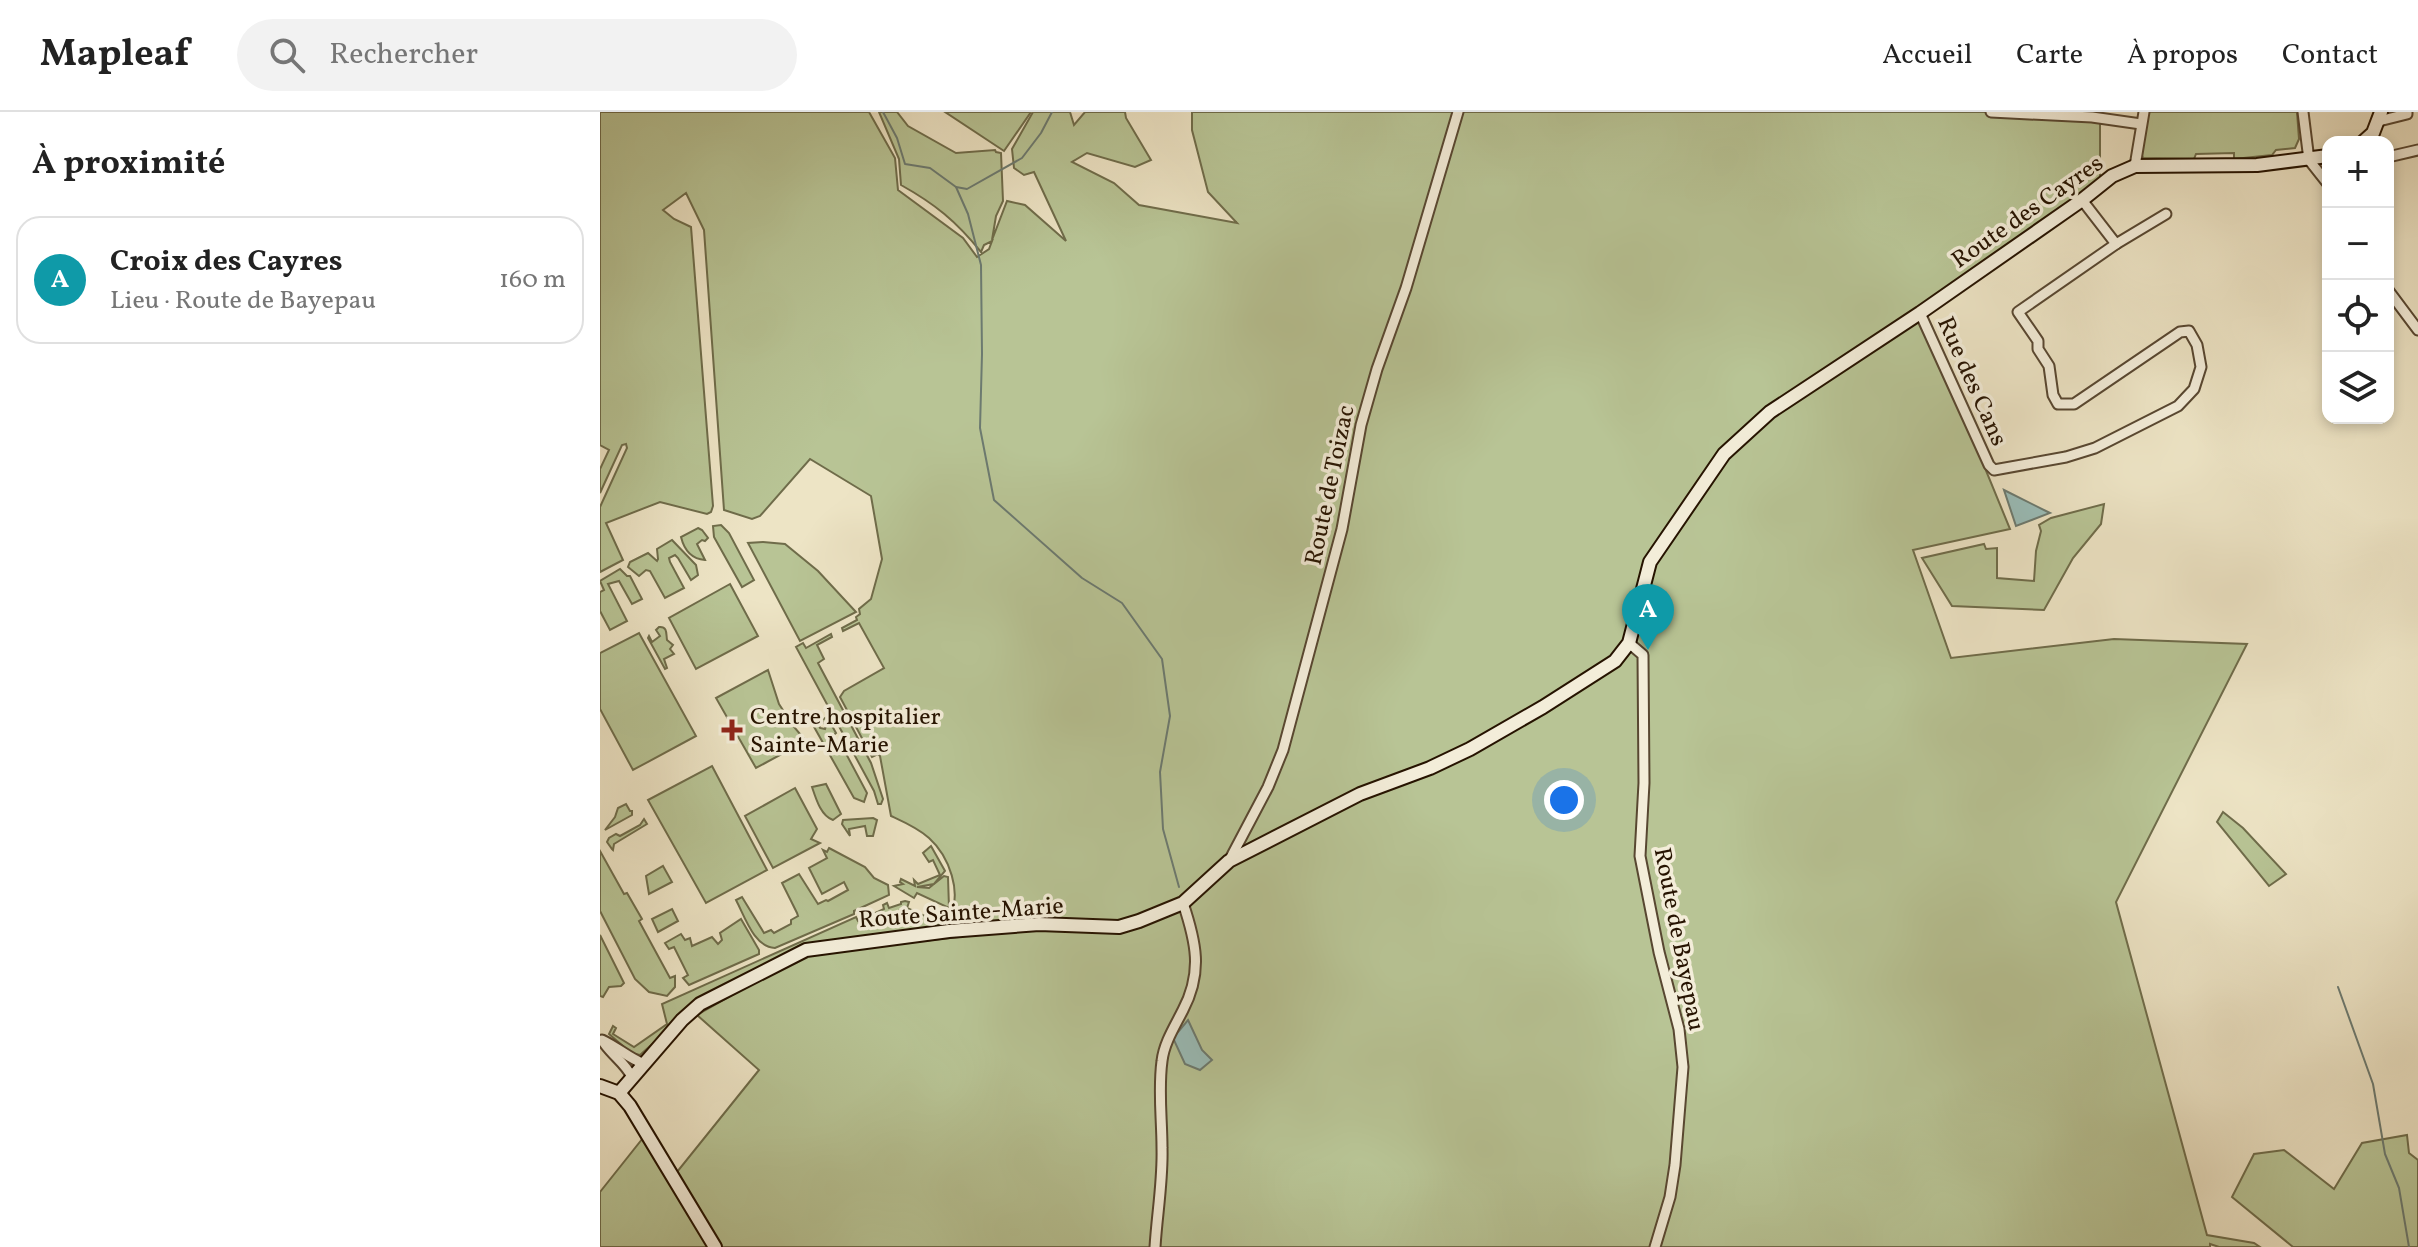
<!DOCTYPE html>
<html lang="fr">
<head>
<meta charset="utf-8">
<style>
	body { margin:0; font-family:Vollkorn,serif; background:#f2f2f2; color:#222 }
	.controls { position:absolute; right:24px; top:24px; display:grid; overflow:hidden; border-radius:16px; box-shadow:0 4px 12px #0003 }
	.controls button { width:72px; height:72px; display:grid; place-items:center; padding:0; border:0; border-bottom:2px solid #e0e0e0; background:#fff; color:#222; font:40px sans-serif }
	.you { position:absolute; left:964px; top:688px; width:28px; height:28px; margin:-20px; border:6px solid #fff; border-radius:50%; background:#1a73e8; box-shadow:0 0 0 12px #1a73e833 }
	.badge { display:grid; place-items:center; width:52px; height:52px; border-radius:50%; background:#7c3aed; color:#fff; font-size:26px; font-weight:700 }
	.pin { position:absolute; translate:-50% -66px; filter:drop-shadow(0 2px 4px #0008) }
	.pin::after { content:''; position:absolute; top:42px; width:28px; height:24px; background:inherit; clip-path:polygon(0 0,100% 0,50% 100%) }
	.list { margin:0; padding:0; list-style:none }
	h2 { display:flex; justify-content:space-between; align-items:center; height:104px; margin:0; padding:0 32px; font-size:34px }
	h2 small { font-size:26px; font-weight:400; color:#767676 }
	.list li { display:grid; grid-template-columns:52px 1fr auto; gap:24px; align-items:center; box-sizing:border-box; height:128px; margin:0 16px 16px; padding:0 16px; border:2px solid #e0e0e0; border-radius:24px }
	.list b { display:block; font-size:30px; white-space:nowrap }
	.list p { margin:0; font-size:26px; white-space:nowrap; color:#767676 }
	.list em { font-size:26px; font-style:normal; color:#767676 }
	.icon { flex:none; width:44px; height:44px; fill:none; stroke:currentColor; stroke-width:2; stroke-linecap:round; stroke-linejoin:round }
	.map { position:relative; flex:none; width:1818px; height:1135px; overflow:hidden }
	header { display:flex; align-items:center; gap:48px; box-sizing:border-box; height:112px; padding:0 40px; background:#fff; border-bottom:2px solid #e0e0e0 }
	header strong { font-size:38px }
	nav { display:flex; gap:44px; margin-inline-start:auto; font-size:28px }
	.search { width:560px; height:72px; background:#f2f2f2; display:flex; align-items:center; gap:20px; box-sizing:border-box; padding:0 28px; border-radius:44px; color:#767676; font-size:30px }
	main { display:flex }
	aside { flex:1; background:#fff }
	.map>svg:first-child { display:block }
	.green { fill:#b8c495; stroke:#6f6c4a; stroke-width:2 }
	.water { fill:#9abeba; stroke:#6c7a70; stroke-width:2 }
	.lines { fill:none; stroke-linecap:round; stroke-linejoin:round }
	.stream { stroke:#6c7a70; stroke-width:2 }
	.street-casing { stroke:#584731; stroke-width:13 }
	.secondary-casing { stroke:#261300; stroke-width:16 }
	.street { stroke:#f3edd9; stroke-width:9 }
	.secondary { stroke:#f3edd9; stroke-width:12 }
	.poi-dot { fill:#8f2418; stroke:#f3edd9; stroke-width:3 }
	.labels { text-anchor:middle; stroke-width:7; stroke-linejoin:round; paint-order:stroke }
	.street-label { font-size:24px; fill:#261300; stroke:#f3edd9 }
	.poi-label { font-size:24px; fill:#261300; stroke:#f3edd9; text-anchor:start }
</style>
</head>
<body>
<header>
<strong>Mapleaf</strong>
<div class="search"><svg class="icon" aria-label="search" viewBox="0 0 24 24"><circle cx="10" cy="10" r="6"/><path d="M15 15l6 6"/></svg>Rechercher</div>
<nav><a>Accueil</a><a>Carte</a><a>À propos</a><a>Contact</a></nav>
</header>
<main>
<aside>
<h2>À proximité<small></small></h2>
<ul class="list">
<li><span class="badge" style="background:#0f9aa8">A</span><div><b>Croix des Cayres</b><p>Lieu · Route de Bayepau</p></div><em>160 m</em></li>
</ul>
</aside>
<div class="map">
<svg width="1818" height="1135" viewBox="0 0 1818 1135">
	<rect width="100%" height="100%" fill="#ede4c5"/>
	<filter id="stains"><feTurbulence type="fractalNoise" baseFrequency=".0025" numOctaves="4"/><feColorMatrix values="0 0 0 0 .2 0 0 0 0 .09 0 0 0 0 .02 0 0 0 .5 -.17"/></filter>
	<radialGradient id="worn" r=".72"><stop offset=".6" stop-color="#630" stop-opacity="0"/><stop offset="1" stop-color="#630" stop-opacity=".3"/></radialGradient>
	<g class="green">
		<path d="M0,0h269l26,46 3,32 65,48 14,19 12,-8 3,-8 -8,4 -3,7c-25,-31 -46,-48 -80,-67l-2,-26 -20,-47h18l11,14 48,27 39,-3 1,2 5,1 2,48 -7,15 -4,24 15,-39 18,4 41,36 -32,-69 -10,3 -10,-7 -2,-19 21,-37h37l4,13 11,-13h40l1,6 25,42 -16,7 -48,-14 -15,9 42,21 25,22 98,18 -29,-31 -16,-62v-18h908v79l-182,129 46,97 46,112 -97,21 38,108 163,-19 133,5 -131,258 91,333 47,8 6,4h-41l-9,-3v3h-1610v-55l43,-54 26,44 90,-112 -62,-55 107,-61 155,-17 25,-13 -31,2 -4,-8c14,-25 0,-62 -20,-80 -11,-10 -25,-16 -38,-22l-11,-60 -2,-2 -6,3 -32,-60 4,-6 40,-23 -25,-45 -16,8 -1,-3 15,-8 -1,-3 4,-3 -1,-5 12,-10 11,-40 -11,-63 -61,-37 -50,57 -8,3 -28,-9 -20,-280 -18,-37 -23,17 11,9 17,8 22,279 -2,6 -4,2 -47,-12 -54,21 17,37 -23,12v-65l27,-59 -1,-4 -4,1 -22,48v-24l9,-19 -9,-5z"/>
		<polygon points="345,0 431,0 404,39"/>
		<polygon points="1547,0 1697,0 1699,27 1695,36 1676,38 1672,43 1634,47 1634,41 1596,42 1594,47 1543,46 1540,39"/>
		<polygon points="1504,392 1501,412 1473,446 1444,498 1352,494 1322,446 1384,432 1386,437 1397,436 1397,466 1434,469 1436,439 1441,419 1439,413 1451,406"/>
		<polygon points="121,413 129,421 154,468 142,475 114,425 113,414"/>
		<path d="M98,416l4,2 6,8 -3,3 -3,-1 -5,4 8,16c-14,-1 -21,-11 -24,-23z"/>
		<polygon points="72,428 96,453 98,463 91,468 78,446 75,443 69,446 70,450 84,476 65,486 50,459 46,458 39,464 28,455 30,450 48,441 57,449 58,447 57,437"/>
		<polygon points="163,430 185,432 218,459 256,500 200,529 148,431"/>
		<polygon points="20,457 27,464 30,464 42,487 32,492 19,469 8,472 27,509 10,518 0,499 0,480 4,478 0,469"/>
		<polygon points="130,472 158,524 96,557 69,506"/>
		<path d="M59,515c9,-1 7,8 8,13l6,5 -3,4 4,5 -10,5 3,9 -2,1 -17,-31 1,-2 3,6 8,-6 -4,-6z"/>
		<polygon points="39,521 96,624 33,658 0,597 0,541"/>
		<polygon points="231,522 232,525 217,533 224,547 218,551 271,651 283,687 281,692 278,692 274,679 196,535 203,531 206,536"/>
		<polygon points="168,558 179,592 194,615 206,629 156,656 116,586"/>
		<polygon points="227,605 236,621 227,628 232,638 243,636 267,681 264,690 254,686 213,613 218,610 220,616 225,617 226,614 222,608"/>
		<polygon points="112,654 167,758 106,791 48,688"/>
		<path d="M226,672l15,30 -8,6c-12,-4 -17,-21 -21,-33z"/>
		<polygon points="195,676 217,717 211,727 220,731 173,756 145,704"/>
		<polygon points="26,692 30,699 32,699 32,703 5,718 15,705 18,696"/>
		<polygon points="1623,700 1643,716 1686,762 1669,774 1617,710"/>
		<polygon points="273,706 277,708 273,724 267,724 265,714 249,717 250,724 242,712 243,708"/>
		<polygon points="44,707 47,712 14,732 13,738 12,737 7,730 9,726 16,722 20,724 40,713"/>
		<polygon points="331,734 345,759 334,772 317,775 329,776 344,764 348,765 349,796 317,781 314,786 294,774 303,772 300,770 301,767 315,774 314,768 318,772 340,763 333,748 329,750 323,741"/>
		<path d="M229,736l36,19 9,11 14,7 1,10 -35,16v3l-79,34c-21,-1 -30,-31 -39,-48l6,-3 22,36 7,-3 3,3 17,-9v-4l7,-4 -1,-3 -15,-30 17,-9 19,30 8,-4 2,1 20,-11 -4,-8 -22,12 -13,-26 18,-10 -4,-8 4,2z"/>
		<polygon points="0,739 24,782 27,781 42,807 39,809 70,866 75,864 75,875 67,884 49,880 35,867 0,799"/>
		<polygon points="63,754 72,770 49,782 46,764"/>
		<polygon points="305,789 309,790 307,796 340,811 342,807 345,808 345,814 218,830 197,836 106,884 40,943 31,941 9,922 13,914 16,916 13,922 34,935 67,912 62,892 256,805 258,809 284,797 283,793 287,791 289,796 301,792 301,790"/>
		<polygon points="72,797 78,809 58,820 52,807"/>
		<polygon points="141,807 159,838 159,842 89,873 83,866 88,863 74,835 69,837 65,831 81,822 85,828 90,826 92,834 112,825 118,832 122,828 120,821"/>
		<polygon points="0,823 24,871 21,874 9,875 3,885 0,884"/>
		<polygon points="1807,1023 1809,1041 1818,1048 1818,1135 1693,1135 1632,1085 1654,1042 1684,1038 1734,1077 1762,1031"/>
	</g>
	<g class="water">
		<polygon points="1404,378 1450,401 1416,414"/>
		<polygon points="588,908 602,938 612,948 600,958 585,952 573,926"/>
	</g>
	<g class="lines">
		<g class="stream">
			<polyline points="283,0 297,26 305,52 330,56 356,75 368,102 381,153 382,242 380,316 394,388 482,466 522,491 562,547 570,604 560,660 563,717 579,775"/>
			<polyline points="356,75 367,77 422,46 441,21 452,0"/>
			<polyline points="1738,875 1773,972 1785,1042 1799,1076 1809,1135"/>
		</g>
		<g class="street-casing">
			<g id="street">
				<polyline points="1391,0 1492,5 1541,12"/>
				<polyline points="1703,0 1709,48 1728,72"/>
				<polyline points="1779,9 1807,2 1807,0"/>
				<polyline points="1788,45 1818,38"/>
				<polyline points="1535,54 1544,0"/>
				<polyline points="1516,132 1566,102"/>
				<polyline points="1788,178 1818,218"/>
				<polyline points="1320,201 1389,353 1394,358 1466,345 1495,336 1578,294 1594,277 1601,255 1597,233 1589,219 1580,220 1474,292 1458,292 1453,283 1449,254 1438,237 1438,229 1418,200 1516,132 1482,88"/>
				<polyline points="1029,531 1043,543 1044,671 1040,744 1059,840 1079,917 1083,955 1075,1053 1070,1085 1055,1135"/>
				<polyline points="629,749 668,675 683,638 742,417 761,313 777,257 806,176 858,0"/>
				<path d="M2,928c15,7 27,18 42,24"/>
				<path d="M4,931c9,13 21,20 28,34"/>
				<path d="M555,1135c2,-33 8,-66 7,-99 0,-29 -4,-58 0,-87 2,-18 13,-35 21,-51 20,-38 13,-68 0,-107"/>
			</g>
		</g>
		<g class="secondary-casing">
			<g id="secondary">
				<polyline points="1763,30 1773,21 1781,0"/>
				<polyline points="0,974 19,981 30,994 115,1135"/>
				<polyline points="19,981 82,908 100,892 206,838 349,819 439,812 519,815 539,809 583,791 629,749 760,682 830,656 870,637 943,595 1015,549 1029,531 1050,450 1124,342 1170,300 1320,201 1482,88 1512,64 1535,54 1657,53 1728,44"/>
			</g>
		</g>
		<use href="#street" class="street"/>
		<use href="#secondary" class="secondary"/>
	</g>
	<path class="poi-dot" d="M128 606h8v8h8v8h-8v8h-8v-8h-8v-8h8z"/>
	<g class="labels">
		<g class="street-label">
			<text transform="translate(1427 99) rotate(-35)" y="8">Route des Cayres</text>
			<text transform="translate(1373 269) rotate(66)" y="8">Rue des Cans</text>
			<text transform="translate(729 373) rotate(-78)" y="8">Route de Toizac</text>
			<text transform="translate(361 800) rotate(-4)" y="8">Route Sainte-Marie</text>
			<text transform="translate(1080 827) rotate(79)" y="8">Route de Bayepau</text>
		</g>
		<g class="poi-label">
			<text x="150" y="612">Centre hospitalier<tspan x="150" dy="28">Sainte-Marie</tspan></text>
		</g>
	</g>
	<rect width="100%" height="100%" filter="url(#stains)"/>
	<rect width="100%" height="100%" fill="url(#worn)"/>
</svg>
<div class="controls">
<button>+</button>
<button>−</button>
<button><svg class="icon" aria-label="locate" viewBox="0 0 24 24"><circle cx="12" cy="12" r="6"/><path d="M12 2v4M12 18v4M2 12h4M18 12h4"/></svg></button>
<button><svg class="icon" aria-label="layers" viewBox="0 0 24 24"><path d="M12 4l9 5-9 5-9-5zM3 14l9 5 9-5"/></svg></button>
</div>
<div class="you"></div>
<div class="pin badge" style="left:1048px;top:538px;background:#0f9aa8">A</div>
</div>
</main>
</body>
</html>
